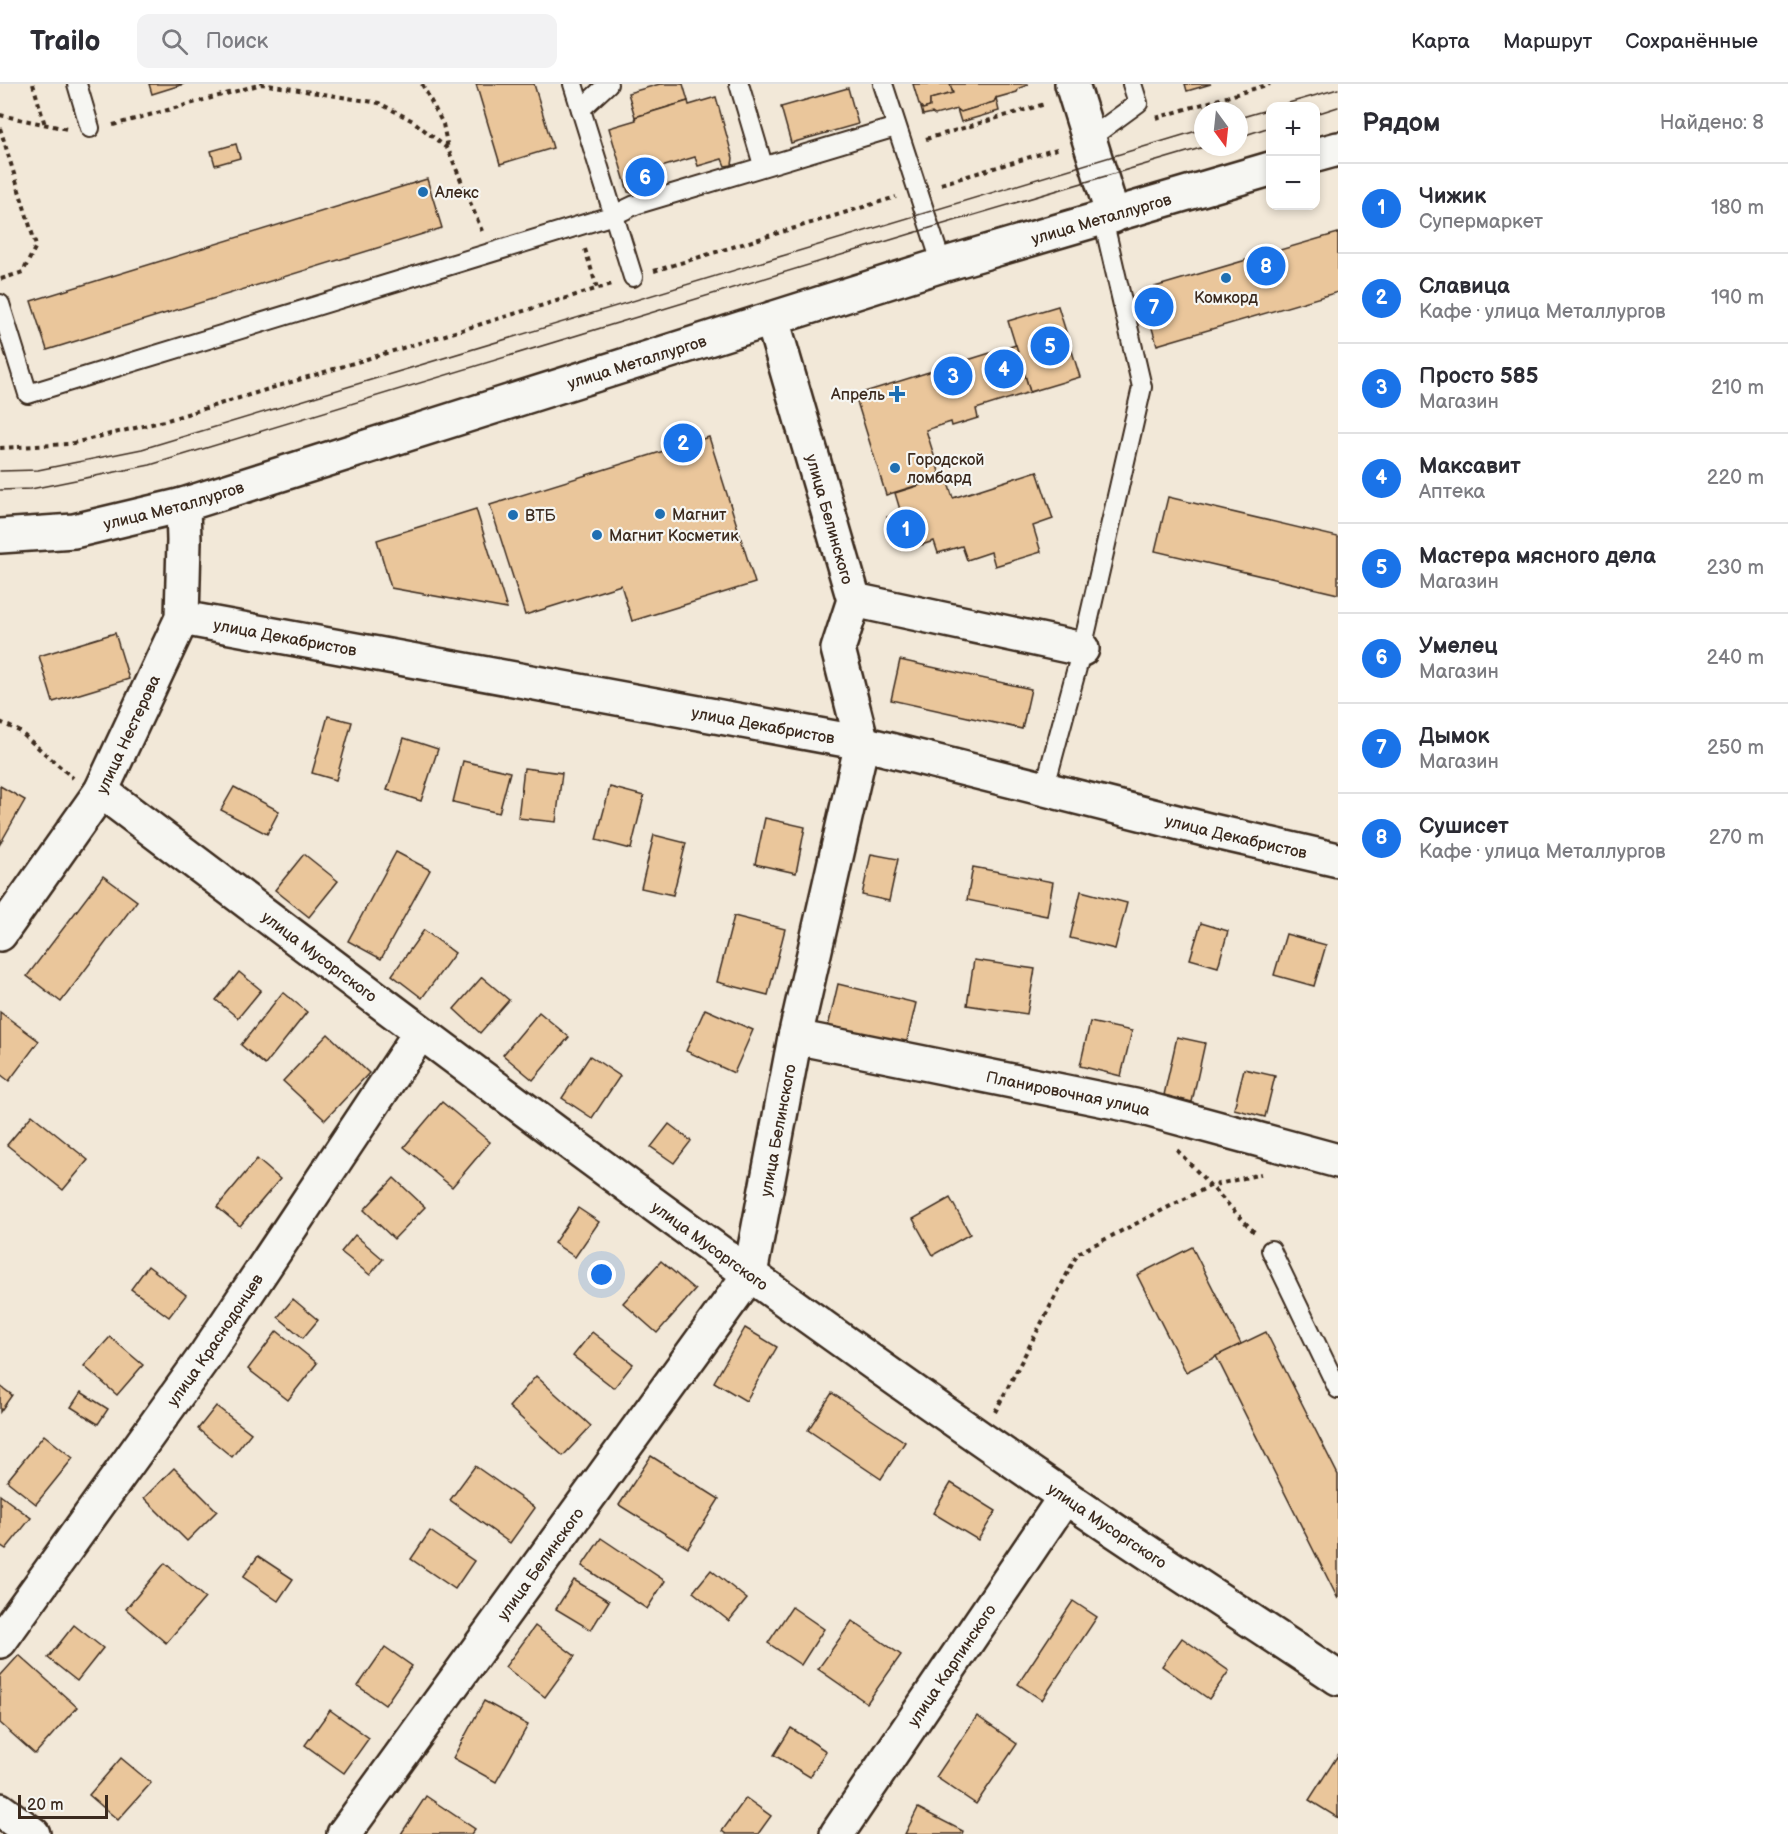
<!DOCTYPE html>
<html lang="ru">
<head>
<meta charset="utf-8">
<style>
	body { margin:0; font-family:"Balsamiq Sans",sans-serif; background:#f2f2f3; color:#2b2b33 }
	.controls { position:absolute; right:18px; top:18px; display:grid; overflow:hidden; border-radius:12px; box-shadow:0 3px 9px #0003 }
	.controls button { width:54px; height:54px; display:grid; place-items:center; padding:0; border:0; border-bottom:2px solid #e1e1e2; background:#fff; color:#2b2b33; font:30px sans-serif }
	.compass { position:absolute; left:1194px; top:18px; width:54px; height:54px; border-radius:50%; background:#fff; box-shadow:0 3px 9px #0003; rotate:165deg }
	.scale { position:absolute; left:18px; bottom:15px; width:90px; box-sizing:border-box; padding-left:6px; border:3px solid #3b2a1e; border-top:0; font-size:16px; line-height:21px; white-space:nowrap; color:#3b2a1e; -webkit-text-stroke:4px #f6f6f2; paint-order:stroke }
	.you { position:absolute; left:602px; top:1191px; width:21px; height:21px; margin:-15px; border:4px solid #fff; border-radius:50%; background:#1a73e8; box-shadow:0 0 0 9px #1a73e833 }
	.badge { display:grid; place-items:center; width:39px; height:39px; border-radius:50%; background:#1a73e8; color:#fff; font-size:20px; font-weight:700 }
	.pin { position:absolute; translate:-50% -50%; border:3px solid #fff; box-shadow:0 2px 6px #0006 }
	.list { margin:0; padding:0; list-style:none }
	h2 { display:flex; justify-content:space-between; align-items:center; height:78px; margin:0; padding:0 24px; font-size:26px }
	h2 small { font-size:20px; font-weight:400; color:#7c7c81 }
	.list li { display:grid; grid-template-columns:39px 1fr auto; gap:18px; align-items:center; box-sizing:border-box; height:90px; padding:0 24px; border-top:2px solid #e1e1e2 }
	.list b { display:block; font-size:22px; white-space:nowrap }
	.list p { margin:0; font-size:20px; white-space:nowrap; color:#7c7c81 }
	.list em { font-size:20px; font-style:normal; color:#7c7c81 }
	.icon { flex:none; width:33px; height:33px; fill:none; stroke:currentColor; stroke-width:2; stroke-linecap:round; stroke-linejoin:round }
	.map { position:relative; flex:none; width:1338px; height:1750px; overflow:hidden }
	header { display:flex; align-items:center; gap:36px; box-sizing:border-box; height:84px; padding:0 30px; background:#fff; border-bottom:2px solid #e1e1e2 }
	header strong { font-size:28px }
	nav { display:flex; gap:33px; margin-inline-start:auto; font-size:21px }
	.search { width:420px; height:54px; background:#f2f2f3; display:flex; align-items:center; gap:15px; box-sizing:border-box; padding:0 21px; border-radius:12px; color:#7c7c81; font-size:22px }
	main { display:flex }
	aside { flex:1; background:#fff }
	.map>svg:first-child { display:block }
	.building { fill:#eac69b; stroke:#3b2a1e; stroke-width:1.5 }
	.lines { fill:none; stroke-linecap:round; stroke-linejoin:round }
	.lane-casing { stroke:#3b2a1e; stroke-width:22 }
	.street-casing { stroke:#3b2a1e; stroke-width:38 }
	.secondary-casing { stroke:#3b2a1e; stroke-width:38 }
	.path { stroke:#3b2a1e; stroke-width:4; stroke-dasharray:4.5 4.5; stroke-linecap:butt }
	.lane { stroke:#f6f6f2; stroke-width:18 }
	.street { stroke:#f6f6f2; stroke-width:33 }
	.secondary { stroke:#f6f6f2; stroke-width:33 }
	.tram { stroke:#3b2a1e; stroke-width:1.5 }
	.poi-dot { fill:#1f6fb2; stroke:#f6f6f2; stroke-width:2 }
	.labels { text-anchor:middle; stroke-width:4.5; stroke-linejoin:round; paint-order:stroke }
	.poi-label { font-size:16px; fill:#3b2a1e; stroke:#f6f6f2; text-anchor:start }
	.street-label { font-size:16px; fill:#3b2a1e; stroke:#f6f6f2 }
</style>
</head>
<body>
<header>
<strong>Trailo</strong>
<div class="search"><svg class="icon" aria-label="search" viewBox="0 0 24 24"><circle cx="10" cy="10" r="6"/><path d="M15 15l6 6"/></svg>Поиск</div>
<nav><a>Карта</a><a>Маршрут</a><a>Сохранённые</a></nav>
</header>
<main>
<div class="map">
<svg width="1338" height="1750" viewBox="0 0 1338 1750">
	<rect width="100%" height="100%" fill="#f2e8d8"/>
	<filter id="ink" filterUnits="userSpaceOnUse"><feTurbulence type="fractalNoise" baseFrequency=".0167" numOctaves="2"/><feDisplacementMap in="SourceGraphic" scale="12" xChannelSelector="R" yChannelSelector="G"/><feConvolveMatrix kernelMatrix="1 2 1 2 8 2 1 2 1" color-interpolation-filters="sRGB"/></filter>
	<g filter="url(#ink)">
		<g class="building">
			<polygon points="149,0 184,0 152,10"/>
			<polygon points="476,0 534,0 553,64 500,80"/>
			<polygon points="660,0 683,0 688,17 635,33 628,9"/>
			<polygon points="913,0 950,0 953,9 930,15 930,23 923,25 919,20"/>
			<polygon points="950,0 1027,0 1028,1 1019,4 1017,8 996,14 994,18 961,28 957,25 935,31 932,29 923,31 921,24 923,25 930,23 930,15 953,9"/>
			<polygon points="1185,0 1211,0 1187,7"/>
			<polygon points="848,4 858,40 791,59 781,23"/>
			<polygon points="716,13 733,74 732,81 725,82 722,75 698,82 695,73 658,84 660,93 638,100 638,107 631,109 628,108 609,44 636,36 635,33 688,17 689,21"/>
			<polygon points="996,14 999,27 961,38 957,25 961,28 994,18"/>
			<polygon points="236,60 240,74 215,81 211,67"/>
			<polygon points="427,95 442,144 47,266 31,217"/>
			<polygon points="1338,149 1338,208 1157,261 1141,207"/>
			<polygon points="1058,222 1080,293 1030,308 1008,237"/>
			<polygon points="1016,261 1030,308 976,325 978,334 952,342 951,338 926,346 941,394 886,411 855,311"/>
			<polygon points="709,353 755,499 632,537 621,501 525,531 490,421"/>
			<polygon points="1037,387 1053,435 1033,442 1041,468 995,482 991,468 967,476 962,462 938,469 934,457 912,464 909,455 895,459 887,433 901,429 895,409 946,393 953,414"/>
			<polygon points="1168,413 1338,453 1338,510 1155,467"/>
			<polygon points="476,425 507,525 391,504 377,456"/>
			<polygon points="115,549 129,595 53,618 39,572"/>
			<polygon points="900,576 1031,605 1022,645 891,616"/>
			<polygon points="328,632 352,638 336,696 312,689"/>
			<polygon points="404,654 438,665 421,717 387,706"/>
			<polygon points="463,677 510,688 499,729 453,718"/>
			<polygon points="524,684 562,689 556,738 518,734"/>
			<polygon points="0,702 25,716 0,760"/>
			<polygon points="234,703 279,727 267,750 221,726"/>
			<polygon points="610,703 644,712 631,765 596,756"/>
			<polygon points="765,734 805,743 796,789 755,780"/>
			<polygon points="654,751 686,759 673,811 641,804"/>
			<polygon points="396,768 430,786 381,875 348,857"/>
			<polygon points="304,770 338,797 309,833 275,806"/>
			<polygon points="871,770 898,775 889,817 862,811"/>
			<polygon points="973,783 1053,798 1047,832 967,816"/>
			<polygon points="103,792 137,817 61,918 27,892"/>
			<polygon points="1081,807 1127,819 1115,865 1070,854"/>
			<polygon points="734,832 785,845 768,911 717,898"/>
			<polygon points="1201,839 1228,847 1218,883 1190,875"/>
			<polygon points="424,846 455,869 422,914 392,891"/>
			<polygon points="1286,850 1326,861 1314,902 1274,891"/>
			<polygon points="974,876 1035,885 1027,930 967,921"/>
			<polygon points="239,888 261,906 238,934 216,916"/>
			<polygon points="482,893 509,916 480,949 454,925"/>
			<polygon points="838,900 916,919 906,961 828,943"/>
			<polygon points="283,908 307,928 265,981 241,961"/>
			<polygon points="705,925 753,946 734,989 686,967"/>
			<polygon points="0,928 39,957 9,997 0,990"/>
			<polygon points="539,928 569,953 533,996 503,971"/>
			<polygon points="1090,938 1132,947 1121,992 1080,982"/>
			<polygon points="328,950 369,989 325,1036 283,997"/>
			<polygon points="1177,953 1205,959 1192,1018 1164,1011"/>
			<polygon points="590,972 620,992 592,1034 562,1014"/>
			<polygon points="1244,985 1275,992 1265,1033 1234,1025"/>
			<polygon points="442,1018 490,1058 452,1103 404,1063"/>
			<polygon points="32,1031 88,1076 63,1106 7,1061"/>
			<polygon points="669,1040 691,1057 674,1079 651,1063"/>
			<polygon points="257,1075 280,1095 240,1142 217,1123"/>
			<polygon points="394,1094 425,1123 394,1155 364,1126"/>
			<polygon points="950,1114 970,1150 933,1171 913,1135"/>
			<polygon points="578,1124 599,1138 575,1173 554,1159"/>
			<polygon points="355,1151 383,1175 370,1191 341,1168"/>
			<polygon points="1192,1163 1241,1260 1186,1288 1137,1191"/>
			<polygon points="661,1177 695,1206 657,1249 623,1219"/>
			<polygon points="148,1182 186,1211 169,1233 131,1205"/>
			<polygon points="293,1215 318,1236 303,1254 278,1233"/>
			<polygon points="745,1244 777,1263 746,1317 714,1298"/>
			<polygon points="277,1247 317,1279 288,1316 248,1285"/>
			<polygon points="592,1248 633,1280 614,1304 573,1272"/>
			<polygon points="1266,1248 1338,1391 1338,1515 1216,1272"/>
			<polygon points="110,1253 143,1281 117,1311 84,1282"/>
			<polygon points="536,1292 591,1342 563,1372 509,1323"/>
			<polygon points="0,1302 12,1311 0,1328"/>
			<polygon points="81,1308 108,1325 98,1340 71,1323"/>
			<polygon points="832,1309 905,1358 881,1395 808,1346"/>
			<polygon points="216,1322 251,1349 232,1373 198,1345"/>
			<polygon points="44,1351 73,1374 36,1420 7,1397"/>
			<polygon points="651,1372 719,1415 688,1464 619,1421"/>
			<polygon points="475,1382 535,1424 510,1459 450,1416"/>
			<polygon points="174,1384 217,1427 187,1457 144,1414"/>
			<polygon points="951,1399 996,1427 978,1456 933,1429"/>
			<polygon points="0,1411 31,1434 6,1465 0,1461"/>
			<polygon points="430,1447 474,1477 455,1505 411,1475"/>
			<polygon points="601,1454 665,1497 647,1525 582,1482"/>
			<polygon points="258,1472 293,1495 278,1517 243,1493"/>
			<polygon points="165,1479 205,1514 166,1559 126,1525"/>
			<polygon points="711,1486 747,1515 729,1537 693,1508"/>
			<polygon points="574,1496 609,1517 591,1546 556,1525"/>
			<polygon points="1073,1517 1097,1533 1042,1616 1018,1600"/>
			<polygon points="792,1523 824,1545 801,1581 768,1559"/>
			<polygon points="852,1537 901,1571 867,1619 818,1585"/>
			<polygon points="74,1541 103,1564 77,1597 48,1574"/>
			<polygon points="535,1542 575,1572 545,1613 505,1583"/>
			<polygon points="1182,1554 1229,1587 1209,1615 1162,1582"/>
			<polygon points="385,1563 412,1582 385,1621 358,1602"/>
			<polygon points="19,1571 77,1623 35,1670 0,1639 0,1592"/>
			<polygon points="484,1617 528,1641 496,1698 453,1674"/>
			<polygon points="330,1626 369,1654 344,1689 305,1661"/>
			<polygon points="977,1632 1017,1660 976,1720 936,1693"/>
			<polygon points="791,1644 826,1667 810,1693 774,1671"/>
			<polygon points="1338,1671 1338,1734 1309,1716"/>
			<polygon points="121,1674 151,1699 118,1736 89,1711"/>
			<polygon points="426,1712 475,1745 471,1750 401,1750"/>
			<polygon points="746,1714 771,1732 758,1750 726,1750 722,1747"/>
			<polygon points="918,1724 963,1747 962,1750 905,1750"/>
		</g>
		<g class="lines">
			<g class="lane-casing">
				<g id="lane">
					<polyline points="77,0 90,44"/>
					<polyline points="573,0 633,193"/>
					<polyline points="739,0 763,81"/>
					<polyline points="883,0 942,181"/>
					<polyline points="581,25 608,0"/>
					<polyline points="1089,55 1138,19 1132,0"/>
					<polyline points="0,220 28,310 614,131 635,121 896,43"/>
					<polyline points="1044,706 1082,565 1142,303 1103,135"/>
					<polyline points="1271,1166 1338,1305"/>
				</g>
			</g>
			<g class="street-casing">
				<g id="street">
					<polyline points="1072,0 1113,132"/>
					<polyline points="854,516 1082,565"/>
					<path id="s1" d="M182,534l680,125 350,88 126,29"/>
					<path id="s2" d="M101,707c317,240 635,480 963,705 90,62 183,121 274,182"/>
					<path id="s3" d="M0,850l101,-143 81,-173 2,-77 -1,-36"/>
					<path id="s4" d="M795,953l340,69 203,55"/>
					<path id="s5" d="M0,1557l207,-288 213,-320"/>
					<polyline points="0,1726 33,1750"/>
					<path id="s6" d="M344,1750l406,-560 45,-237 67,-294 -24,-94 16,-49 -82,-281"/>
					<path id="s7" d="M837,1750l228,-337"/>
				</g>
			</g>
			<g class="secondary-casing">
				<g id="secondary">
					<polyline points="1316,71 1338,65"/>
					<path id="s8" d="M0,452l74,-5 109,-26 759,-240 328,-96"/>
				</g>
			</g>
			<g class="path">
				<polyline points="33,0 45,41"/>
				<polyline points="422,0 443,40 448,65"/>
				<polyline points="0,31 67,45"/>
				<polyline points="1156,34 1270,0"/>
				<polyline points="113,41 262,0 379,19 413,37 448,65 482,147"/>
				<polyline points="0,44 36,162 23,188 1,195"/>
				<polyline points="926,55 1045,20"/>
				<polyline points="941,100 1060,64"/>
				<polyline points="585,165 597,204"/>
				<polyline points="654,187 896,113"/>
				<polyline points="0,364 69,360 164,337 612,200"/>
				<polyline points="0,638 19,647 73,694"/>
				<polyline points="1177,1066 1256,1150"/>
				<polyline points="995,1328 1078,1169 1210,1102 1261,1090"/>
			</g>
			<use href="#lane" class="lane"/>
			<use href="#street" class="street"/>
			<use href="#secondary" class="secondary"/>
			<g class="tram">
				<polyline points="1278,22 1338,5"/>
				<polyline points="1316,30 1338,23"/>
				<polyline points="1239,34 1270,25"/>
				<polyline points="1239,53 1270,43"/>
				<polyline points="0,387 38,386 142,365 1203,45"/>
				<polyline points="0,406 31,405 150,381 930,144 1204,63"/>
			</g>
		</g>
	</g>
	<g class="poi-dot">
		<circle cx="423" cy="108" r="6"/>
		<circle cx="1226" cy="194" r="6"/>
		<path d="M894 301h6v6h6v6h-6v6h-6v-6h-6v-6h6z"/>
		<circle cx="895" cy="384" r="6"/>
		<circle cx="660" cy="430" r="6"/>
		<circle cx="513" cy="431" r="6"/>
		<circle cx="597" cy="451" r="6"/>
	</g>
	<g class="labels">
		<g class="poi-label">
			<text x="435" y="114">Алекс</text>
			<text x="1226" y="219" text-anchor="middle">Комкорд</text>
			<text x="885" y="316" text-anchor="end">Апрель</text>
			<text x="907" y="381">Городской<tspan x="907" dy="18">ломбард</tspan></text>
			<text x="672" y="436">Магнит</text>
			<text x="525" y="437">ВТБ</text>
			<text x="609" y="457">Магнит Косметик</text>
		</g>
		<g class="street-label">
			<text dy="6" stroke="none"><textPath href="#s8" startOffset="1148">улица Металлургов</textPath></text>
			<text dy="6" stroke="none"><textPath href="#s8" startOffset="662">улица Металлургов</textPath></text>
			<text dy="6" stroke="none"><textPath href="#s8" startOffset="177">улица Металлургов</textPath></text>
			<text transform="translate(830 435) rotate(74)" y="6">улица Белинского</text>
			<text dy="6" stroke="none"><textPath href="#s1" startOffset="105">улица Декабристов</textPath></text>
			<text dy="6" stroke="none"><textPath href="#s1" startOffset="591">улица Декабристов</textPath></text>
			<text dy="6" stroke="none"><textPath href="#s3" startOffset="238">улица Нестерова</textPath></text>
			<text dy="6" stroke="none"><textPath href="#s1" startOffset="1077">улица Декабристов</textPath></text>
			<text dy="6" stroke="none"><textPath href="#s2" startOffset="274">улица Мусоргского</textPath></text>
			<text dy="6" stroke="none"><textPath href="#s4" startOffset="279">Планировочная улица</textPath></text>
			<text dy="6" stroke="none"><textPath href="#s6" startOffset="838">улица Белинского</textPath></text>
			<text dy="6" stroke="none"><textPath href="#s2" startOffset="760">улица Мусоргского</textPath></text>
			<text dy="6" stroke="none"><textPath href="#s5" startOffset="370">улица Краснодонцев</textPath></text>
			<text dy="6" stroke="none"><textPath href="#s2" startOffset="1246">улица Мусоргского</textPath></text>
			<text dy="6" stroke="none"><textPath href="#s6" startOffset="334">улица Белинского</textPath></text>
			<text dy="6" stroke="none"><textPath href="#s7" startOffset="204">улица Карпинского</textPath></text>
		</g>
	</g>
</svg>
<div class="controls">
<button>+</button>
<button>−</button>
</div>
<svg class="compass" viewBox="-18 -18 36 36"><path d="M0-13l5 13h-10z" fill="#e53935"/><path d="M0 13l5-13h-10z" fill="#7c7c81"/></svg>
<div class="scale">20 m</div>
<div class="you"></div>
<div class="pin badge" style="left:906px;top:445px">1</div>
<div class="pin badge" style="left:683px;top:359px">2</div>
<div class="pin badge" style="left:953px;top:292px">3</div>
<div class="pin badge" style="left:1004px;top:285px">4</div>
<div class="pin badge" style="left:1050px;top:262px">5</div>
<div class="pin badge" style="left:645px;top:93px">6</div>
<div class="pin badge" style="left:1154px;top:223px">7</div>
<div class="pin badge" style="left:1266px;top:182px">8</div>
</div>
<aside>
<h2>Рядом<small>Найдено: 8</small></h2>
<ul class="list">
<li><span class="badge">1</span><div><b>Чижик</b><p>Супермаркет</p></div><em>180 m</em></li>
<li><span class="badge">2</span><div><b>Славица</b><p>Кафе · улица Металлургов</p></div><em>190 m</em></li>
<li><span class="badge">3</span><div><b>Просто 585</b><p>Магазин</p></div><em>210 m</em></li>
<li><span class="badge">4</span><div><b>Максавит</b><p>Аптека</p></div><em>220 m</em></li>
<li><span class="badge">5</span><div><b>Мастера мясного дела</b><p>Магазин</p></div><em>230 m</em></li>
<li><span class="badge">6</span><div><b>Умелец</b><p>Магазин</p></div><em>240 m</em></li>
<li><span class="badge">7</span><div><b>Дымок</b><p>Магазин</p></div><em>250 m</em></li>
<li><span class="badge">8</span><div><b>Сушисет</b><p>Кафе · улица Металлургов</p></div><em>270 m</em></li>
</ul>
</aside>
</main>
</body>
</html>
